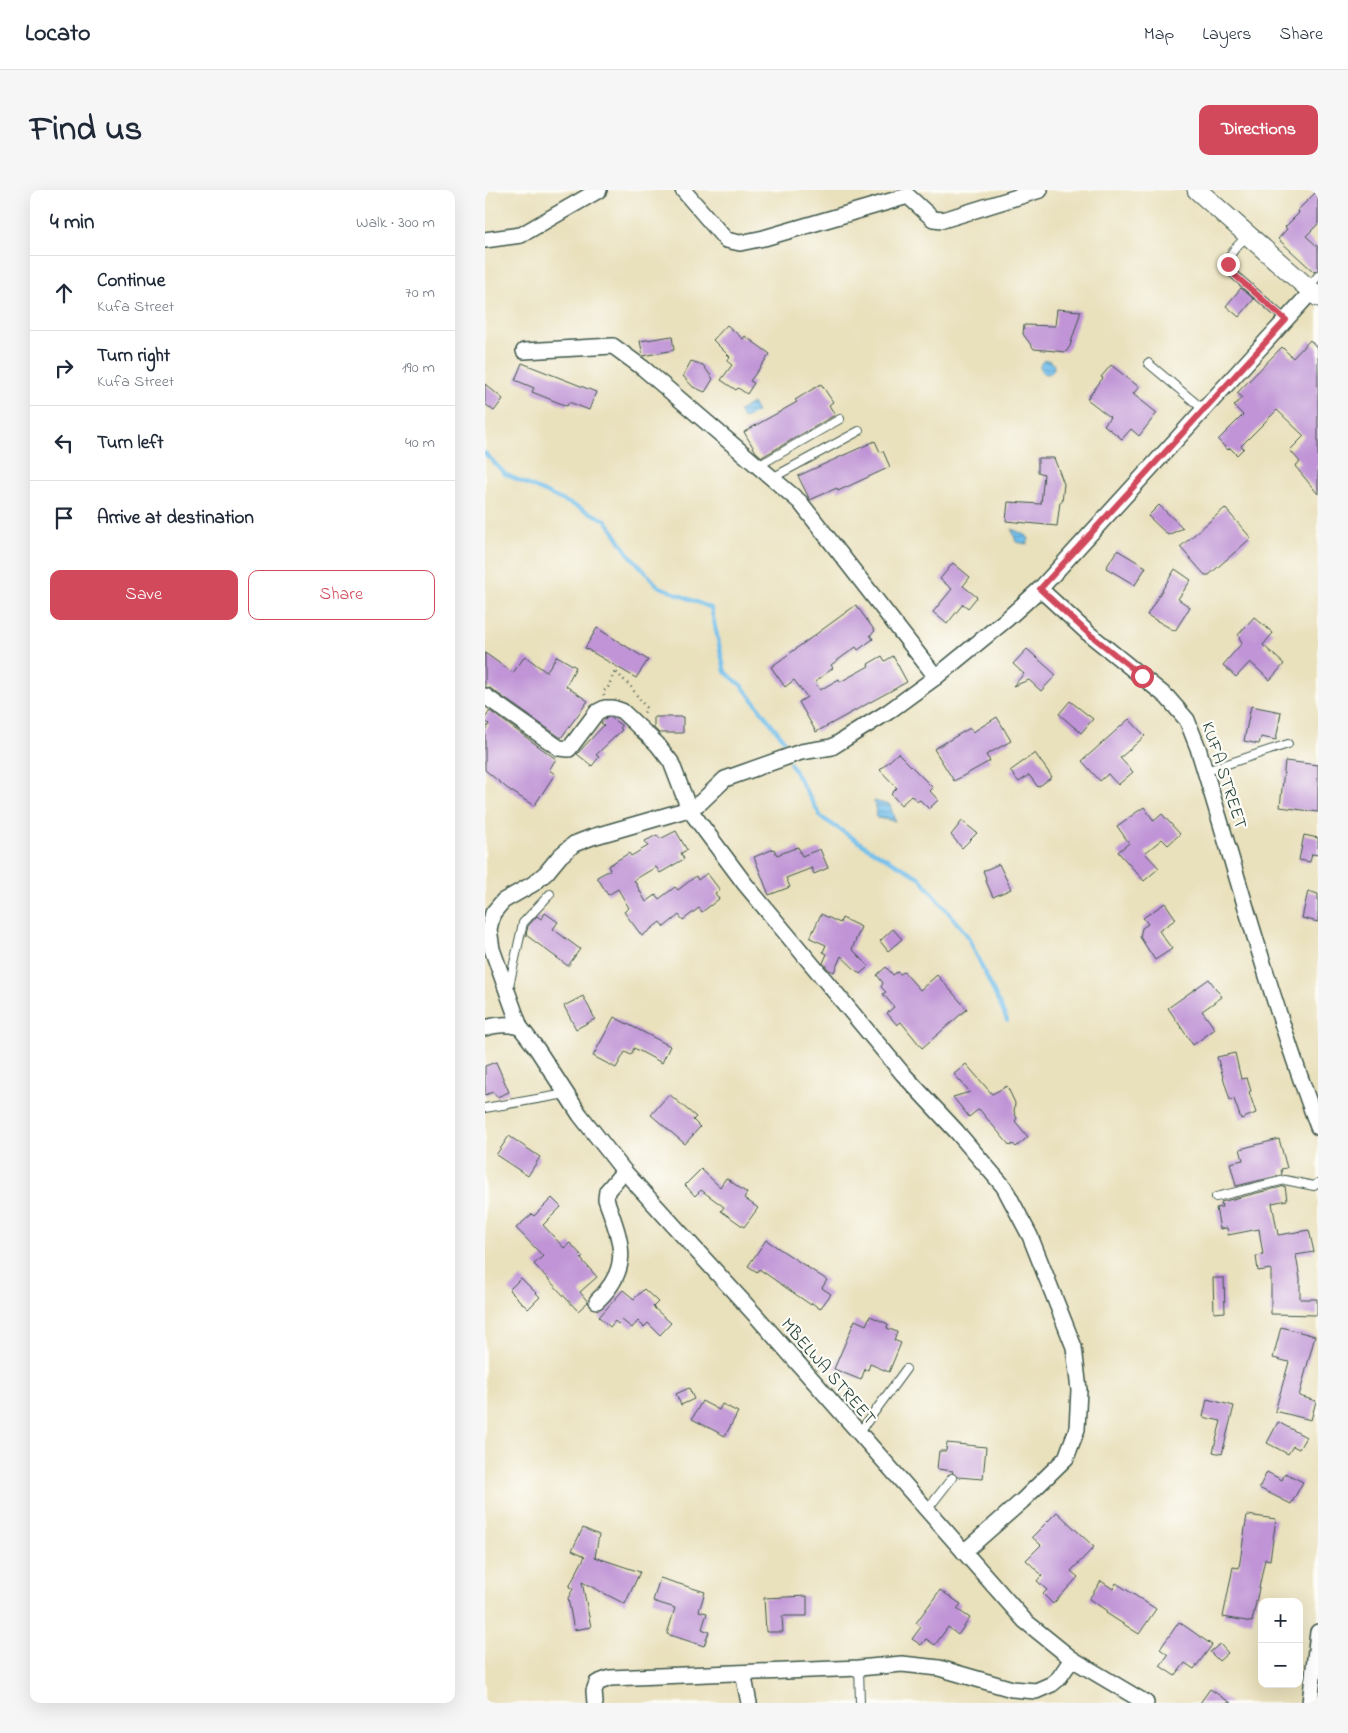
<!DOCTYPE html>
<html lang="en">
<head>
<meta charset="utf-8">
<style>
	body { margin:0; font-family:"Indie Flower",sans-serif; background:#f6f6f7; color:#1f2937 }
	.controls { position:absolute; right:15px; bottom:15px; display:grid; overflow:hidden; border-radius:10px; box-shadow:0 5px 20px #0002 }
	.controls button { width:45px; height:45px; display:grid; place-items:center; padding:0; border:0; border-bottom:1px solid #e0e1e3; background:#fff; color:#1f2937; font:25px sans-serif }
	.stop { position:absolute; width:15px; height:15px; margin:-11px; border:4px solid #d1495b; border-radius:50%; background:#fff }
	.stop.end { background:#d1495b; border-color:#fff; box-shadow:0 1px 5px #0008 }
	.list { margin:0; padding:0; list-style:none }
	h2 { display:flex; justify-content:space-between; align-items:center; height:65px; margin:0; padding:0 20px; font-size:21px }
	h2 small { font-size:16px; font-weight:400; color:#747a83 }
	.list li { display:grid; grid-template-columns:32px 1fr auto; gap:15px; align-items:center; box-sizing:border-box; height:75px; padding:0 20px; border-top:1px solid #e0e1e3 }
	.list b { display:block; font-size:19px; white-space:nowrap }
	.list p { margin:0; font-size:16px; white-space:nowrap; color:#747a83 }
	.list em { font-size:16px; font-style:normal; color:#747a83 }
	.actions { display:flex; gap:10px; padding:15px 20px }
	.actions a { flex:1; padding:11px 0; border:1px solid #d1495b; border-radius:10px; text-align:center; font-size:18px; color:#d1495b }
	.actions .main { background:#d1495b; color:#fff }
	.icon { flex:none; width:28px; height:28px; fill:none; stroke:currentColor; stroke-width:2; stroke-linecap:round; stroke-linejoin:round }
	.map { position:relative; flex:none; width:833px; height:1513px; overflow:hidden; border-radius:10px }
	header { display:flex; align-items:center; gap:30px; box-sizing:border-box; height:70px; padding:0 25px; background:#fff; border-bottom:1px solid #e0e1e3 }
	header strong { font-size:24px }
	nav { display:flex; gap:28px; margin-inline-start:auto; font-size:18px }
	.intro { display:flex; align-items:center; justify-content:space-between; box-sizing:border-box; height:120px; padding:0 30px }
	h1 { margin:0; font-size:35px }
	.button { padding:12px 22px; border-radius:10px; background:#d1495b; color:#fff; font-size:18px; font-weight:700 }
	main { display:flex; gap:30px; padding:0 30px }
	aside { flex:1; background:#fff; border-radius:10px; box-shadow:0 5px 20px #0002 }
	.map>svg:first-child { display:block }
	.water { fill:url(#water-rules); stroke:#487e90 }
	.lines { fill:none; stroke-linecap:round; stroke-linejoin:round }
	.stream { stroke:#72bfec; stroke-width:4 }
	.building { fill:#c094d6 }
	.service-casing { stroke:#3d5548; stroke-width:10 }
	.minor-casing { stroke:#3d5548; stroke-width:18 }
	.tertiary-casing { stroke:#3d5548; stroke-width:21 }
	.path { stroke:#3d5548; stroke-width:2.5; stroke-dasharray:1 4; stroke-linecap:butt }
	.service { stroke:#fff; stroke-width:8 }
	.minor { stroke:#fff; stroke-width:15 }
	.tertiary { stroke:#fff; stroke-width:19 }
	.route { stroke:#d1495b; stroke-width:6 }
	.labels { text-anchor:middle; stroke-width:4.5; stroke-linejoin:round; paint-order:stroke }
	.street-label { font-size:18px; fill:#1f3d34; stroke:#fdfcf7 }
</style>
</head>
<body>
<header>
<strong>Locato</strong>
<nav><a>Map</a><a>Layers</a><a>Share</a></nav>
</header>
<div class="intro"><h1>Find us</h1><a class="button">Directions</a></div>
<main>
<aside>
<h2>4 min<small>Walk · 300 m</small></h2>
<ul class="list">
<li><svg class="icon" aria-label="ahead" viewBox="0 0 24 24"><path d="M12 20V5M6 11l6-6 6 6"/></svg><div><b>Continue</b><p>Kufa Street</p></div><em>70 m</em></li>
<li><svg class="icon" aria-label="right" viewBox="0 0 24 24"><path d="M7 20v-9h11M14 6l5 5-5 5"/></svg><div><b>Turn right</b><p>Kufa Street</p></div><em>190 m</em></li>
<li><svg class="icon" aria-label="left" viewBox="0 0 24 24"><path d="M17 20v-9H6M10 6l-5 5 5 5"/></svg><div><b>Turn left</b></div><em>40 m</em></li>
<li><svg class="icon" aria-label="arrive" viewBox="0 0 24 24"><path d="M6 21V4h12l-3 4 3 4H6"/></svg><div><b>Arrive at destination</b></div></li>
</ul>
<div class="actions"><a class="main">Save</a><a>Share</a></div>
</aside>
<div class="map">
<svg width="833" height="1513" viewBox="0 0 833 1513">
	<defs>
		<pattern id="water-rules" width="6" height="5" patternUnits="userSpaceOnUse" patternTransform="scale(1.25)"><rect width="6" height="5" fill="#72bfec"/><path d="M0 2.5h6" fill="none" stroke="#5d9cc0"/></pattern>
	</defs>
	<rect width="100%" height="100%" fill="#fdfcf7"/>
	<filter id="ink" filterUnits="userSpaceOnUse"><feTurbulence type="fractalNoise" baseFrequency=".02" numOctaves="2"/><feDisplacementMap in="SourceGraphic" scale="10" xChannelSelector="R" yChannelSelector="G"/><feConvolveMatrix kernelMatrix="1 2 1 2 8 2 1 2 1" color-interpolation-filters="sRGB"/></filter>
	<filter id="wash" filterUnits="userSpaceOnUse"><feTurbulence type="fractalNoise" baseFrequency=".0096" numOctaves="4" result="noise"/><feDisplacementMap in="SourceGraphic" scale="20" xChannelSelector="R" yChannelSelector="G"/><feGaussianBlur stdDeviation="1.12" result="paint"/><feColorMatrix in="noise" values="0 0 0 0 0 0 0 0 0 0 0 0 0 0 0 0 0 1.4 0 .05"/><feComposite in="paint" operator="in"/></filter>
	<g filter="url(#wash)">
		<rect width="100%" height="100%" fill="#e9e0bc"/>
		<g class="water">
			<circle cx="562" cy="177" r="7"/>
			<polygon points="267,213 272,222 258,229 254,221"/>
			<polygon points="527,339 541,345 544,349 542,354 531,352"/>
			<polygon points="389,611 405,615 410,631 392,628"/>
		</g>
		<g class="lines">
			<g class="stream">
				<polyline points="0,263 20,284 121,330 142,362 173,396 226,418 240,482 257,496 299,550"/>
				<polyline points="305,573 336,627 383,658 434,687 482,745 522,830"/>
			</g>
		</g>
		<g id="blocks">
			<g class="building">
				<polygon points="833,0 833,34 821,46 833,57 833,80 829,82 793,49 802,39 800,37 814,23 812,21"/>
				<polygon points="756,98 769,109 754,127 741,116"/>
				<polygon points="572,119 596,121 585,156 581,162 549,159 538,144 539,135 570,136"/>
				<polygon points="242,135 258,149 260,146 285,164 265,191 269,193 262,204 253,198 251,200 236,190 247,175 242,171 245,167 228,150"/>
				<polygon points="187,146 189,160 158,166 155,151"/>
				<polygon points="825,150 833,159 833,304 810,276 815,272 805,260 819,246 792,220 756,256 759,258 752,265 745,258 743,260 733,250 758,225 749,216 757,207 752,203 797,157 808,168"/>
				<polygon points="206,171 218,175 228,189 220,202 208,197 198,186"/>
				<polygon points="37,173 111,202 104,220 84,212 82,216 47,202 49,198 30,190"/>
				<polygon points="626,175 654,197 648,204 672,223 654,246 646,239 637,249 619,235 625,227 602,209 618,188 616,187"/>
				<polygon points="0,194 18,209 9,221 0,214"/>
				<polygon points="336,194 348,212 344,215 350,225 277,267 271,262 259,242 312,212 310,210"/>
				<polygon points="390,251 395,262 398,261 405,277 353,301 352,298 325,310 313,286"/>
				<polygon points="553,268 569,268 579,294 577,312 575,312 572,336 521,331 523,312 556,314 559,284 553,282"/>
				<polygon points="674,315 698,338 683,345 663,326"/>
				<polygon points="740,318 766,348 724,385 720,385 695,357"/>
				<polygon points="632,360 661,377 650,395 621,378"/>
				<polygon points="468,373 485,387 478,396 492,407 483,418 478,414 462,434 448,422 467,399 455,389"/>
				<polygon points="690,379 706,390 693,409 705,417 690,441 662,425"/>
				<polygon points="371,415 390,441 385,445 388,449 373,460 371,457 346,475 348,478 330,492 335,500 354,489 355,492 384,476 383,474 397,466 400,471 408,466 422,492 331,542 314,512 322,507 309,490 300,497 286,477"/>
				<polygon points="769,427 788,443 778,455 799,474 785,490 765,472 751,487 738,475 757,453 753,445"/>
				<polygon points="112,438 163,470 151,488 100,458"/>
				<polygon points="542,459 571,485 556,501 544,490 528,496 539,484 528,474"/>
				<polygon points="0,463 28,483 40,466 61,482 72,466 91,477 81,496 103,511 76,548 5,498 0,497"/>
				<polygon points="585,511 608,529 596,543 574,524"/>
				<polygon points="766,516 796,522 791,550 776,547 774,554 759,551"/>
				<polygon points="5,521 71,569 64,580 70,584 49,616 23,599 0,580 0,540 4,534 0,531 0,528"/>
				<polygon points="122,527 125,527 137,536 135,538 137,540 111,565 114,567 107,576 92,564 119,535 116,533"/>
				<polygon points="169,527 198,527 198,543 174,543 169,538"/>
				<polygon points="512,527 526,551 501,565 505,571 469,591 449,559 485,538 488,542"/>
				<polygon points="644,529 660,546 635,568 648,582 633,595 623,584 615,591 597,571"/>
				<polygon points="413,563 448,598 445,601 453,610 444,619 435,610 433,611 426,606 416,615 406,604 412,598 395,580"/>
				<polygon points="550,563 567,587 553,597 544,585 534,592 525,581"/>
				<polygon points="800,571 833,575 833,622 795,617"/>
				<polygon points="659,617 669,631 677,624 695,644 683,655 677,649 660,663 674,678 659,691 633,662 644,653 632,636"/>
				<polygon points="477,631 492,643 477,658 466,645"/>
				<polygon points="191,641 202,660 196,663 199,669 175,683 171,677 149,690 161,712 171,705 174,709 190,697 193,700 211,686 213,690 222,683 235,700 230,703 234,709 217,722 214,718 198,730 194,725 179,737 175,732 157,746 139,722 144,718 133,699 123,705 112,687 125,680 123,676 144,663 146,666 163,656 160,651 172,645 175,649"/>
				<polygon points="819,645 833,648 833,665 827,664 825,672 814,670"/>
				<polygon points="313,657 317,666 335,659 343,678 329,684 327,678 301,688 305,697 284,705 269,667 289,659 292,665"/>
				<polygon points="514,674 526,699 508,707 500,689 501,688 498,681"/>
				<polygon points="823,701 833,704 833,732 817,728"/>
				<polygon points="680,713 691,729 674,741 687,759 670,770 655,747 657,738 663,734 658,728"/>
				<polygon points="60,723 73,732 68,739 95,759 83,776 41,745 43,736 52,726 56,729"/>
				<polygon points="336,724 355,733 357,728 376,737 367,759 384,776 375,784 356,766 349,782 344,780 338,773 342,764 338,762 341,755 325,748"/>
				<polygon points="408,739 417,749 403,761 395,751"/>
				<polygon points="401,777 408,785 412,782 415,784 419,782 435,800 452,785 482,819 437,858 416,832 412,835 402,823 409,817 398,804 401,802 396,797 398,793 392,785"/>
				<polygon points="724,789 737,807 717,821 730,839 708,855 683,818"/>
				<polygon points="98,806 110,829 91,839 79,816"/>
				<polygon points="129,827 185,856 177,873 149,858 146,865 140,862 131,878 108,866"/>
				<polygon points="750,863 756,889 762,888 766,901 764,902 771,923 756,929 749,909 745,910 732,867"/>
				<polygon points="11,872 24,902 12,907 8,902 0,905 0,876"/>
				<polygon points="481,874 507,904 522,896 530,913 529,922 532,928 530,931 543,947 531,957 528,954 525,956 494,919 484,927 468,907 485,902 469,884"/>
				<polygon points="184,904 211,927 208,930 215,937 200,954 166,925"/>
				<polygon points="24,946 55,967 43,986 11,965"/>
				<polygon points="794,949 802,978 796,979 797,985 751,996 745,973 758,970 755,959"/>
				<polygon points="216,979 235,997 241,988 262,1003 259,1008 273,1018 259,1037 236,1021 239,1017 216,1000 210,1006 200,995"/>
				<polygon points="800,996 802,1010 787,1013 793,1045 824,1040 829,1062 811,1065 815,1089 815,1109 832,1109 832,1125 786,1124 786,1079 773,1081 771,1066 778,1065 774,1039 743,1045 742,1038 735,1039 731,1018 737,1017 736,1012"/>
				<polygon points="67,1008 76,1017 58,1035 79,1058 85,1053 98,1067 96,1069 112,1087 95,1102 103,1112 93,1121 49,1074 58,1066 31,1038 47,1024 49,1026"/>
				<polygon points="281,1050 342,1090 337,1098 346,1104 335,1119 327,1113 326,1115 274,1079 272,1082 263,1076"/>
				<polygon points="36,1088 55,1107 43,1119 24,1100"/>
				<polygon points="728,1088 739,1088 740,1122 729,1123"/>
				<polygon points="159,1099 173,1112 168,1117 186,1133 175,1145 163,1133 159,1137 153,1131 147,1138 137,1130 133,1134 130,1131 125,1137 114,1127 138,1100 149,1109"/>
				<polygon points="385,1126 403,1134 402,1138 412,1142 409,1150 416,1153 404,1182 385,1174 383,1180 380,1179 376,1190 349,1179 370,1130 381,1135"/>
				<polygon points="796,1137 830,1146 814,1206 831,1211 826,1230 790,1221 804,1172 788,1168"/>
				<polygon points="204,1198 209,1209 196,1215 191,1204"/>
				<polygon points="722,1209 749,1216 737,1264 728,1262 736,1231 718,1227"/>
				<polygon points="217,1211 234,1220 237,1214 253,1222 240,1246 207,1229"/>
				<polygon points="793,1232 821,1247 814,1259 808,1256 803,1264 782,1253"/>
				<polygon points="462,1253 501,1257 498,1289 472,1287 467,1282 468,1281 452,1279 454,1261 461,1261"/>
				<polygon points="782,1282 797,1290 800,1283 818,1292 806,1314 774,1298"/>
				<polygon points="572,1322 609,1357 586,1381 593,1387 568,1414 558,1404 562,1400 552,1391 557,1385 541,1370 556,1355 547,1347"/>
				<polygon points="762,1325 791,1329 785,1370 780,1369 767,1432 738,1427 748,1377 754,1378"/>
				<polygon points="98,1338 114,1345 110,1367 155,1382 140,1414 97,1392 106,1437 89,1440 83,1408 88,1399 84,1397 100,1366 87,1360"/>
				<polygon points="175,1388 220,1402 214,1421 222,1423 217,1439 224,1442 219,1456 182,1444 190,1418 168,1411"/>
				<polygon points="616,1391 628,1399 631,1393 671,1419 654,1444 621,1423 622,1421 604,1409"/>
				<polygon points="455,1400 476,1414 472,1419 485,1428 473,1445 463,1437 450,1455 441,1449 436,1455 427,1449 436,1437 431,1433"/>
				<polygon points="322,1406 322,1426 297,1426 298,1442 281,1442 279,1408"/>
				<polygon points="694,1432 727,1455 709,1479 700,1473 690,1486 675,1476 683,1465 675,1459"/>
				<polygon points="735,1454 743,1463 734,1471 725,1462"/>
				<polygon points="725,1499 746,1513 715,1513"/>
			</g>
		</g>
	</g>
	<g filter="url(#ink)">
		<use href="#blocks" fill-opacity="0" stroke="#3d5548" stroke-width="1"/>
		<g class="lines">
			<g class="service-casing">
				<g id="service">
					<path d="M762,46c-10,11 -22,18 -17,35l56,49"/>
					<polyline points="823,98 833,86"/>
					<polyline points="663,173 719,220"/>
					<polyline points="273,276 355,229"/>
					<polyline points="287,288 374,241"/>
					<polyline points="721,581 803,554"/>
					<polyline points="24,796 38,733 65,704"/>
					<polyline points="0,918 81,904"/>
					<polyline points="731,1007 800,990 829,996 833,993"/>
					<polyline points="374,1243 421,1179"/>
					<polyline points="442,1320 467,1288"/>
					<polyline points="374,1478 375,1513"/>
				</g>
			</g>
			<g class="minor-casing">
				<g id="minor">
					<polyline points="198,0 241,50 255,53 279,48 423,6 448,29 458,30 555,0"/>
					<polyline points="0,50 36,45 114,0"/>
					<path d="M827,101l-272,298 48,44 79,64 20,23 11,28c39,127 74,255 120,379"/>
					<polyline points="39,161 128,156 158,178 315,312 451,487"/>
					<polyline points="555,399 522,429 451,487 403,522 366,545 347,557 316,562 240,589 216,612 204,619 107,647 89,654 75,666 61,683 48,694 18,711 8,723 4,739 7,759 35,837 52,859 95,925 139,981 273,1128 540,1431 587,1469 661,1513"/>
					<polyline points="0,506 74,558 84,559 112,522 120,518 128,518 137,521 172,554 186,572 204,619 260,694 418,884 472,942 519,997 545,1046 589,1157 594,1200 592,1239 581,1268 537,1311 479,1362"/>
					<path d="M0,838c13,-4 22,-4 35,-1"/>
					<path d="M112,1111c37,-35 23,-61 9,-102l1,-8 17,-20"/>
					<polyline points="258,1483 264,1513"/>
					<polyline points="110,1513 109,1501 112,1493 125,1488 374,1478 417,1474 454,1478 527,1499 551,1501 567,1494 574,1488 587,1469"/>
					<polyline points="825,1513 833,1442"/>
				</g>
			</g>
			<g class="tertiary-casing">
				<polyline id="tertiary" points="712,0 833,107"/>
			</g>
			<polyline class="path" points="119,505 118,502 123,497 130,481 146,497 161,518 159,523"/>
			<use href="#service" class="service"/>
			<use href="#minor" class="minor"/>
			<use href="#tertiary" class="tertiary"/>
		</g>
	</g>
	<g class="lines" filter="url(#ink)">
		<polyline class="route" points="657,486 603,443 555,399 801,130 745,81 743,74"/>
	</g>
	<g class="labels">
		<g class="street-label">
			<text transform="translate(740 585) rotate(72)" y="6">KUFA STREET</text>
			<text transform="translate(344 1181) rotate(49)" y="6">MBELWA STREET</text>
		</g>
	</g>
</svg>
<div class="controls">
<button>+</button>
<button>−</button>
</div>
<div class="stop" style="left:657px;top:486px"></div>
<div class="stop end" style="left:743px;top:74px"></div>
</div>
</main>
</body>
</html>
